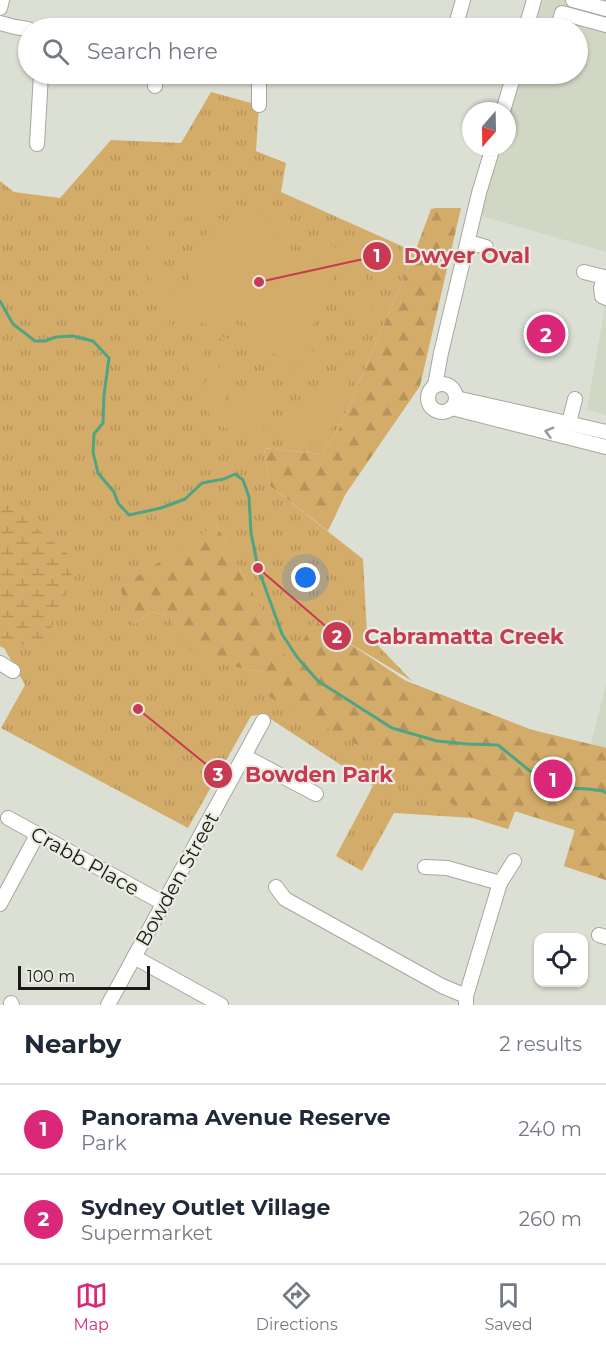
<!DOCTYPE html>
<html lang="en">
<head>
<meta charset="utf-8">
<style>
	body { margin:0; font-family:Montserrat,sans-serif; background:#f6f6f7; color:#1f2937 }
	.controls { position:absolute; right:18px; bottom:18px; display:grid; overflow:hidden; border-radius:12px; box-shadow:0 2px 4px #0004 }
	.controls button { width:54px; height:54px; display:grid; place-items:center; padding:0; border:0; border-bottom:2px solid #e0e1e3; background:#fff; color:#1f2937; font:30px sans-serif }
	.compass { position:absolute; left:462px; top:102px; width:54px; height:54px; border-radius:50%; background:#fff; box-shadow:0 2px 4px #0004; rotate:200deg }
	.scale { position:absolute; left:18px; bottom:15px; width:132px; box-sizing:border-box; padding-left:6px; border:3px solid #191a16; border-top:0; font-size:16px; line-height:21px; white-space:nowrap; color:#191a16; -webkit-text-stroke:4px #e9ede1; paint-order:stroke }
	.you { position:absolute; left:306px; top:578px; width:21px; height:21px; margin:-15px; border:4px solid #fff; border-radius:50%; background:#1a73e8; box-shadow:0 0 0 9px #1a73e833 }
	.badge { display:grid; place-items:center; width:39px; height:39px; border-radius:50%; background:#db2777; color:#fff; font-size:20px; font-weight:700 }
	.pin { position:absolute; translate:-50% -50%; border:3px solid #fff; box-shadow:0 2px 6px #0006 }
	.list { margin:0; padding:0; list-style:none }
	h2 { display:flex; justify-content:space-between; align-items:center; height:78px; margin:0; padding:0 24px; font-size:26px }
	h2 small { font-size:20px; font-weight:400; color:#747a83 }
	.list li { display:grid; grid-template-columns:39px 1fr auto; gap:18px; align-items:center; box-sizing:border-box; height:90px; padding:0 24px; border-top:2px solid #e0e1e3 }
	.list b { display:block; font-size:22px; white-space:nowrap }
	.list p { margin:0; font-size:20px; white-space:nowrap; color:#747a83 }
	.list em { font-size:20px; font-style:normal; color:#747a83 }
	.icon { flex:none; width:33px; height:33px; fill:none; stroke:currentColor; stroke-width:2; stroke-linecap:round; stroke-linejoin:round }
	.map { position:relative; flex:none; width:606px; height:1005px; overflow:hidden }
	.search { position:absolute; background:#fff; box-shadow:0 2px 4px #0004; left:18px; right:18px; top:18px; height:66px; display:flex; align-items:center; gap:15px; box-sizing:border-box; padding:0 21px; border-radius:33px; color:#747a83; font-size:22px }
	.sheet { height:258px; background:#fff }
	nav { display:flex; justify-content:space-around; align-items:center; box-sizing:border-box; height:84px; border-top:2px solid #e0e1e3; background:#fff; font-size:16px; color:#747a83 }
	nav a { display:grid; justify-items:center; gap:3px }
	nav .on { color:#db2777 }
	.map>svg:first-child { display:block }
	.built { fill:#d0d7c4 }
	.grass { fill:url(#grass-tufts); fill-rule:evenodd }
	.forest { fill:url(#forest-firs) }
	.wetland { fill:url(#wetland-marsh) }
	.garden { fill:#d4ac6a; fill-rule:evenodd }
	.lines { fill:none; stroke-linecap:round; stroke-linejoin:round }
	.stream { stroke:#4fa583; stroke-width:3 }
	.minor-casing { stroke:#a4a89d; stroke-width:16 }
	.minor { stroke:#fff; stroke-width:14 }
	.oneway { stroke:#989896 }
	.labels { text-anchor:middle; stroke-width:4.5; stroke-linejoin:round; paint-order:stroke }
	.street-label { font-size:20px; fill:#191a16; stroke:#e9ede1 }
	.leader { fill:none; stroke:#c93952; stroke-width:2 }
	.callout-dot { fill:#c93952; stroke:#e9ede1; stroke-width:2 }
	.mark-label { font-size:18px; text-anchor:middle; font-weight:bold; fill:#fff }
	.callout-label { font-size:21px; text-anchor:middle; font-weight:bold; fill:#c93952; stroke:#e9ede1; stroke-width:4.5; stroke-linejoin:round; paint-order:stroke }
</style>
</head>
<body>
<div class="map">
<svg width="606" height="1005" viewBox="0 0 606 1005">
	<defs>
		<pattern id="grass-tufts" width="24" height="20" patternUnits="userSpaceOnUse" patternTransform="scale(1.5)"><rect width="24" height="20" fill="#d4ac6a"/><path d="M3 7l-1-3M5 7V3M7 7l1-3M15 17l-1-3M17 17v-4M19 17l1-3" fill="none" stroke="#b5935b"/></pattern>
		<pattern id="forest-firs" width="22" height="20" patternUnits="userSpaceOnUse" patternTransform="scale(1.5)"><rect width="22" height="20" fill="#d4ac6a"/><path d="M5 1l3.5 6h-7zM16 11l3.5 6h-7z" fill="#b5935b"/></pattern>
		<pattern id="wetland-marsh" width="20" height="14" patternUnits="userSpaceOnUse" patternTransform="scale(1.5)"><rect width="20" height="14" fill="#d4ac6a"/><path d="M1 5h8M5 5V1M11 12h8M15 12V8" fill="none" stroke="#b5935b"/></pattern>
	</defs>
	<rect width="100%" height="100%" fill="#dce0d4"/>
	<g class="built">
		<polygon points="543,0 606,0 606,252 478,215 499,147 507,147 507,119 521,74 578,74 578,28 534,28"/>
		<polygon points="606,300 606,415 587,410"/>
		<polygon points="606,685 606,750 590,747"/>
	</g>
	<path class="grass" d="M211,92l48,13 -3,46 30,12 -5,29 134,60 -76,177 -18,25 -57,-6 6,38 93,73 4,75 45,47 -71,-43 65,43 126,49 74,18v132l-42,-14 11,-36 -60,-19 -7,18 -35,-11 -79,-5 -32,58 -26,-15 37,-70 -110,-72 -12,2 -63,112 -187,-100 24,-43 -21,-37 -4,-2v-465l14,11 46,6 51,-58 70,3zM216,524l73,139 -20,33v-18l-8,-6 -18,-4 -76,-53 -16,-3 -17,13z"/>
	<g class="forest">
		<polygon points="436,208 461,208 420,386 345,495 328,531 270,486 264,448 321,454 339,429 415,252 431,209"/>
		<polygon points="216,524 289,662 315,621 406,681 532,730 606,748 606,880 564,866 575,830 515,811 508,829 473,818 384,759 269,697 269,678 261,672 196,658 167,615 151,612 134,625 120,588"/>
	</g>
	<polygon class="wetland" points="0,498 76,561 47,641 4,648 0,646"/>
	<g class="garden">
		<path d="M208,198l9,1 16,4 102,44c70,36 33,133 -44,114l-110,-47c-55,-34 -39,-111 27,-116zM206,211h8l14,4 101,44c56,29 26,107 -35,90l-108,-47c-41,-28 -29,-84 20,-91z"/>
		<polygon points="216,217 337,270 303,348 181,295"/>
		<polygon points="142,279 146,301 147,303 146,304 131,287 136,282"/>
		<polygon points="162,304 173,312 172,315 242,345 241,348 171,317 169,323 198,335 198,337 169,324 168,326 154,320"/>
		<polygon points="171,334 172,336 189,345 186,350 181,354 171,337 170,336"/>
		<polygon points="204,344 206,345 205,347 202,386 230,356 230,353 233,353 231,356 223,424 268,372 268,370 271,370 269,373 262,446 222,426 222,425 192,398 201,387 187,366 204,347"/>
		<polygon points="366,346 370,349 350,379 324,448 277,436 346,376"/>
		<polygon points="251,349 293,367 295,365 308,368 303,379 291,374 292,370 250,351"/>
	</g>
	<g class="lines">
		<polyline class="stream" points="0,301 13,324 35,341 45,341 56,337 73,336 93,341 109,358 104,395 103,423 94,434 93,452 98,473 114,492 118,503 129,515 161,508 185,499 202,483 224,479 235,474 243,480 249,497 251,533 258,568 282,634 297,657 318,681 392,728 437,741 467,744 498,745 530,771 566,788 588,789 603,791 606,793"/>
		<g class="minor-casing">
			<g id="minor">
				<polyline points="573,0 606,9"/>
				<polyline points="0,8 2,0"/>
				<polyline points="0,23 15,27 28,29"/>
				<polyline points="455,28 463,0"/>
				<polyline points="526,28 534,0"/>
				<polyline points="558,28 562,13 606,25"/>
				<polyline points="426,74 436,76 440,74"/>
				<polyline points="155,86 156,74"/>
				<polyline points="259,105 259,74"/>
				<polyline points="503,111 514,74"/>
				<polyline points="37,144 41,74"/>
				<polyline points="468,242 486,247"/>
				<polyline points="584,272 604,277 601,288 602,296 606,298"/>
				<circle cx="442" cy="398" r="14"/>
				<polyline points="435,385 441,353 479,193 493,147"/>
				<polyline points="456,398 606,432"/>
				<polyline points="452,408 606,447"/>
				<polyline points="569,423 575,399"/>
				<polyline points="0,663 13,671"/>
				<polyline points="244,756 316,794"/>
				<polyline points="8,818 163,903"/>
				<polyline points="425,867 447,868 500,883"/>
				<polyline points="276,887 285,899 442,986 466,996 466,1005"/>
				<polyline points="0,904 37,835"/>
				<polyline points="599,935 606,937"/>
				<polyline points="134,957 221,1005"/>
				<polyline points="466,996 500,883 514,861"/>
				<polyline points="11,1003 12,1005"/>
				<polyline points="108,1005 263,721"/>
			</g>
		</g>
		<use href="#minor" class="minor"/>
	</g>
	<defs><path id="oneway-chevron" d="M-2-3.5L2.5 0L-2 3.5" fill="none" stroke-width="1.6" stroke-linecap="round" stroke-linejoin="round" transform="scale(1.5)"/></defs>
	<use class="oneway" href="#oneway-chevron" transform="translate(549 432) rotate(-165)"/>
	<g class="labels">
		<g class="street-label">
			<text transform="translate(85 861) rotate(29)" y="7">Crabb Place</text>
			<text transform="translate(177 879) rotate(-61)" y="7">Bowden Street</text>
		</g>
	</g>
	<path class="leader" d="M259 282L377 256M258 568L337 636M138 709L218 774"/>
	<g class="callout-dot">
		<circle cx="259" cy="282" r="6"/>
		<circle cx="258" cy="568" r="6"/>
		<circle cx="138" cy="709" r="6"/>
		<circle cx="377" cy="256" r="15"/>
		<circle cx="337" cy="636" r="15"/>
		<circle cx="218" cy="774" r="15"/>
	</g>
	<g class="mark-label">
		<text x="377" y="262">1</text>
		<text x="337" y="643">2</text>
		<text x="218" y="781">3</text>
	</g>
	<g class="callout-label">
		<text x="467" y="263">Dwyer Oval</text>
		<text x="464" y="644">Cabramatta Creek</text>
		<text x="319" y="782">Bowden Park</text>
	</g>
</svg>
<div class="controls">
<button><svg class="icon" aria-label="locate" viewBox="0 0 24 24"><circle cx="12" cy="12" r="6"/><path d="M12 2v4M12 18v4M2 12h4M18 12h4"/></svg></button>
</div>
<svg class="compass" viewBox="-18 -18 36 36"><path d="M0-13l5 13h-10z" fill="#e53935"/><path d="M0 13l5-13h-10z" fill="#747a83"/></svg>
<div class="scale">100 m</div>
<div class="you"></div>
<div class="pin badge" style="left:553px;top:779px">1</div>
<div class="pin badge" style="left:546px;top:334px">2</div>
<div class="search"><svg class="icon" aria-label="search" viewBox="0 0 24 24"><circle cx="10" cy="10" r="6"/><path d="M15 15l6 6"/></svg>Search here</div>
</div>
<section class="sheet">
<h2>Nearby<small>2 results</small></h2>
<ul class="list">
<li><span class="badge">1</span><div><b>Panorama Avenue Reserve</b><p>Park</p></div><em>240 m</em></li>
<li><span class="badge">2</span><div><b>Sydney Outlet Village</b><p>Supermarket</p></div><em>260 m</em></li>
</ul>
</section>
<nav>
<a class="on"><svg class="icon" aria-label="map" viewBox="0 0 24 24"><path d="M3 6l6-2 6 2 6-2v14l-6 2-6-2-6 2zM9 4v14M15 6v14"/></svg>Map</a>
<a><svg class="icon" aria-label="directions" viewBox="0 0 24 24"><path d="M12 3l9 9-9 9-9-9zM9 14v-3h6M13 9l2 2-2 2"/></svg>Directions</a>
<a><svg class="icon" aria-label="saved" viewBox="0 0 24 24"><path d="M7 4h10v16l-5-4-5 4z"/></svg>Saved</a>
</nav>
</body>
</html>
